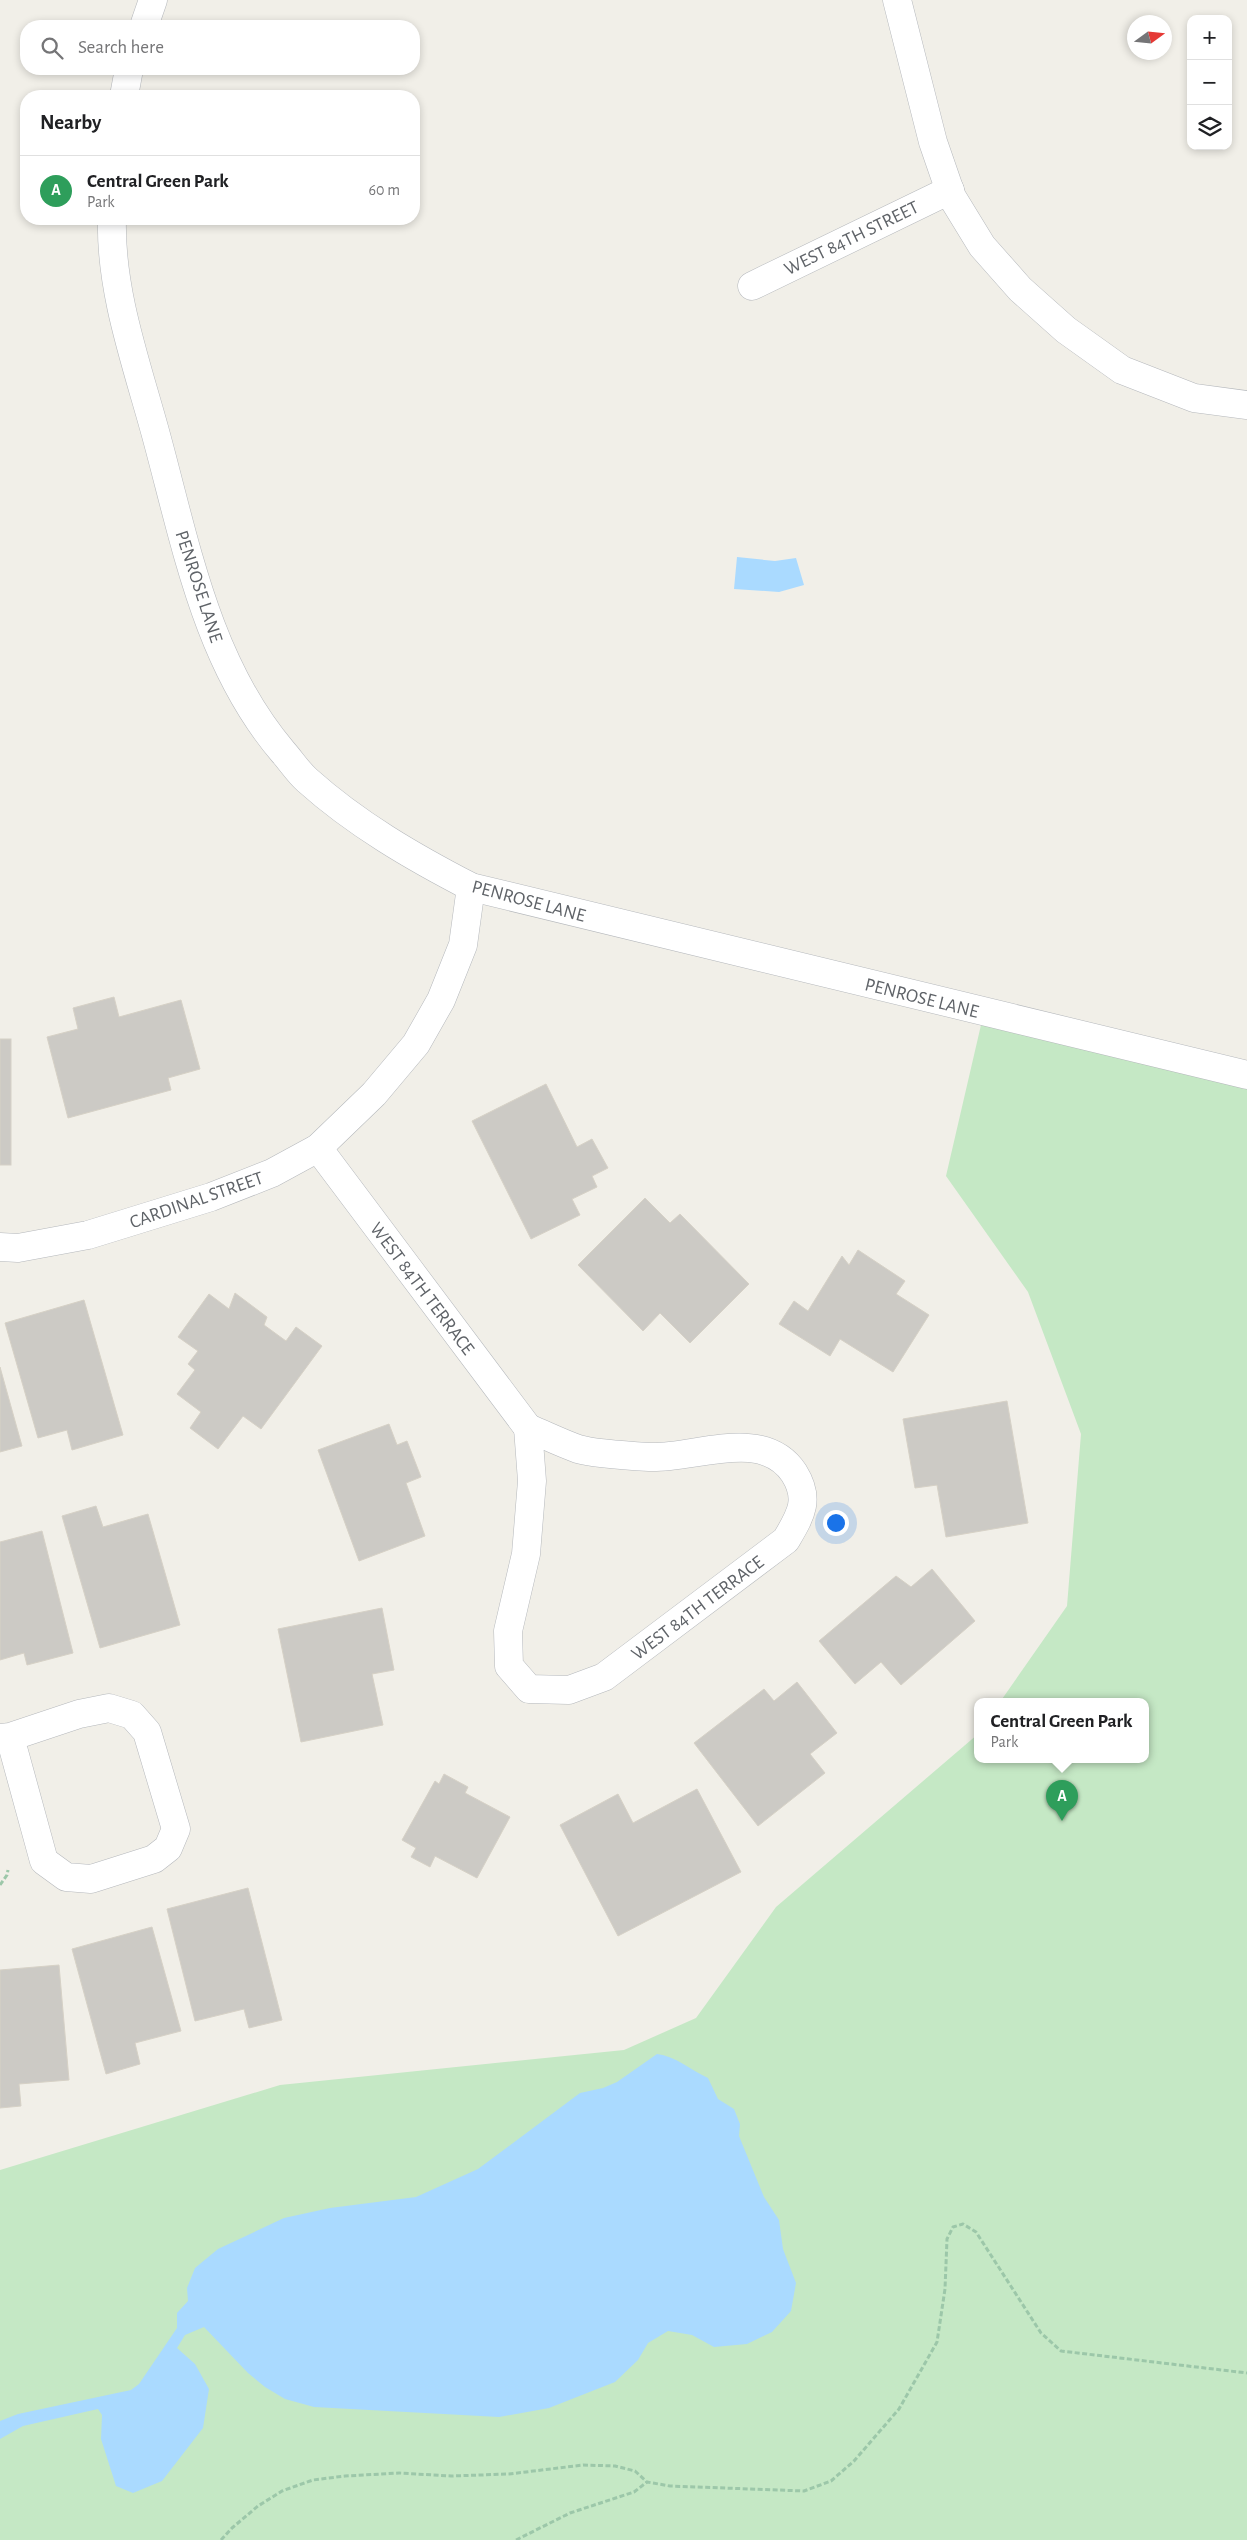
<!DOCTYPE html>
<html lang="en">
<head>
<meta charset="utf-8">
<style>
	body { margin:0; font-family:"Alegreya Sans",sans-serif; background:#f2f2f2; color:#202124 }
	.controls { position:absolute; right:15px; top:15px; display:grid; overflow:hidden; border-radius:10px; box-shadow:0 2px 8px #0003 }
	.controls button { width:45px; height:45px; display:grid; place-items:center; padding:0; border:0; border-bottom:1px solid #e0e0e0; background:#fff; color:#202124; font:25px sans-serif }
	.compass { position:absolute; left:1127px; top:15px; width:45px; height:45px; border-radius:50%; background:#fff; box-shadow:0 2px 8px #0003; rotate:75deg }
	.you { position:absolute; left:835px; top:1522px; width:18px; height:18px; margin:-12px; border:4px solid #fff; border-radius:50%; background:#1a73e8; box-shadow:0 0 0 8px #1a73e833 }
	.badge { display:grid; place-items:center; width:32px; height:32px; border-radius:50%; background:#ea4335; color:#fff; font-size:16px; font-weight:700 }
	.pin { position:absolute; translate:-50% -41px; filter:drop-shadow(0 1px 2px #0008) }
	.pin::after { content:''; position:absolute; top:26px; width:18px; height:15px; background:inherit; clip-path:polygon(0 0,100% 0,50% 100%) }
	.popup { position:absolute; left:974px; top:1698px; width:175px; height:65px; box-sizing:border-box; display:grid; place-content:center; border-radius:10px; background:#fff; filter:drop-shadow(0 1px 4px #0005); font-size:16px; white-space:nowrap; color:#757577 }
	.popup b { font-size:19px; color:#202124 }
	.popup::after { content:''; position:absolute; left:50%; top:100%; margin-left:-10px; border:10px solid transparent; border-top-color:#fff }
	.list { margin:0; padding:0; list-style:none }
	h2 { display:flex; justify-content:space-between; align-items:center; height:65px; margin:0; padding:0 20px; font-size:21px }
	h2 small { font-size:16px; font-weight:400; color:#757577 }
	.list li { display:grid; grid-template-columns:32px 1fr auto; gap:15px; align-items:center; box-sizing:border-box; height:70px; padding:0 20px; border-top:1px solid #e0e0e0 }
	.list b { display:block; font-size:19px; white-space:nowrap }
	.list p { margin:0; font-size:16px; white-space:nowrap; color:#757577 }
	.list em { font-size:16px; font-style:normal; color:#757577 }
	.icon { flex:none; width:28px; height:28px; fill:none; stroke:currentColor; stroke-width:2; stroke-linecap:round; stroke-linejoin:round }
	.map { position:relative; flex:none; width:1247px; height:2540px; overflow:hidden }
	.search { position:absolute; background:#fff; box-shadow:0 2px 8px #0003; left:20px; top:20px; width:400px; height:55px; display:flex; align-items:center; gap:12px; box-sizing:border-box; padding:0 18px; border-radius:20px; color:#757577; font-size:19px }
	.panel { position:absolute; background:#fff; box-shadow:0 2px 8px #0003; left:20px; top:90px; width:400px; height:135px; border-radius:20px }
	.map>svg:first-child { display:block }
	.green { fill:#c5e8c5 }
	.water { fill:#aadaff }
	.building { fill:#cccac5; stroke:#d6d1c6 }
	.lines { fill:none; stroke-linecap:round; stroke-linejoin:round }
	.street-casing { stroke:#b5b8bc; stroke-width:29 }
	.path { stroke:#9cc7a9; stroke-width:3; stroke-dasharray:5 2.5; stroke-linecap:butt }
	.street { stroke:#fff; stroke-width:28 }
	.labels { text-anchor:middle; stroke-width:4.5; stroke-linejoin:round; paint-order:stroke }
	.street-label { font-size:19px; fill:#5f6368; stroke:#fff }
</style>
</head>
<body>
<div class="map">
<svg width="1247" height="2540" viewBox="0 0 1247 2540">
	<rect width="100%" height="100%" fill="#f1efe8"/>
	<polygon class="green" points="984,1012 1247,1075 1247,2540 0,2540 0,2170 280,2085 624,2050 696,2018 776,1907 978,1734 978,1760 1146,1760 1146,1702 1000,1702 1067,1606 1081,1434 1028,1292 946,1176"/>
	<g class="water">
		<polygon points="737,557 775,561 796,558 804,585 779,592 734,589"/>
		<path d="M657,2054c18,2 34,16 51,24l10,21 16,10 6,15 -1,12 25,61 15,23 4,29 13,34 -5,28 -19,21 -25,12 -33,3 -22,-12 -24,-4 -20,12 -10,17 -23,22 -66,26 -50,9 -185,-10 -29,-8 -20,-12 -17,-14 -44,-46 -19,8 -8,13 18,16 14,25 -6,39 -41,53 -29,12 -17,-7 -15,-47 1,-24 -4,-6 -75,17 -23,13v-18l18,-7 113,-24 8,-6 38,-56v-15l11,-12 -1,-13 8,-20 23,-19 66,-31 46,-10 86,-11 62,-28 102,-76 23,-5 14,-6z"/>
	</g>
	<g class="building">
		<polygon points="114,997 119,1017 181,1000 200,1069 168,1078 171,1090 68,1118 47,1037 78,1029 73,1008"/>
		<rect x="0" y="1039" width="11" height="126"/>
		<polygon points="546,1084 577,1147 592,1139 608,1168 592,1176 597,1187 572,1199 580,1215 531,1239 472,1121"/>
		<polygon points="645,1198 670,1223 680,1214 749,1284 690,1343 660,1313 643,1331 578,1265"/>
		<polygon points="858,1250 905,1281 896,1294 929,1315 893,1372 840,1339 830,1356 779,1324 794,1301 808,1311 842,1256 849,1265"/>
		<polygon points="235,1293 267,1317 264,1325 286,1341 296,1327 322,1346 261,1429 243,1416 218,1449 190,1428 201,1412 177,1394 195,1370 188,1364 198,1351 178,1337 209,1294 229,1309"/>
		<polygon points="84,1300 123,1435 72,1450 67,1430 38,1438 5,1323"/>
		<polygon points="0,1367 22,1446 0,1452"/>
		<polygon points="1007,1401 1028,1523 946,1537 937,1485 915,1488 903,1419"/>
		<polygon points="389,1424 397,1445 407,1441 421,1477 406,1483 425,1536 359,1561 318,1450"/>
		<polygon points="96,1506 103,1527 148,1514 180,1625 100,1648 62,1516"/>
		<polygon points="42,1531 73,1653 27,1665 24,1653 0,1660 0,1542"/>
		<polygon points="932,1569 975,1621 901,1685 881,1662 855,1684 819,1641 896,1576 911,1587"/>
		<polygon points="382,1608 394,1670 372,1674 383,1725 301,1742 278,1629"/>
		<polygon points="797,1682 837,1733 810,1754 825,1773 758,1826 694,1743 764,1689 774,1701"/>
		<polygon points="444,1774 468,1787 465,1793 510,1817 477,1878 435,1856 430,1867 411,1857 416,1848 402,1840 435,1781 439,1784"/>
		<polygon points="697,1789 741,1872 618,1936 560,1825 618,1794 633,1823"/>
		<polygon points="248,1888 282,2020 249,2028 244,2009 195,2021 167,1909"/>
		<polygon points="152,1927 181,2031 135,2043 140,2064 106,2074 72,1949"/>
		<polygon points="59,1965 69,2080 19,2084 21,2106 0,2108 0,1970"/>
	</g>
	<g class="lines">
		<g class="street-casing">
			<g id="street">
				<polyline points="897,0 933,142 952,197 982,246 1020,289 1066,330 1122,370 1194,398 1247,405"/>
				<polyline points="144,26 153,0"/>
				<polyline points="124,96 129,69"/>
				<path d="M112,219c-2,73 25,146 44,216 30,110 51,228 127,317 8,9 15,20 24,28 49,44 106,77 164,107l776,188"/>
				<polyline points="752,286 950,190"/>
				<polyline points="318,1148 528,1428"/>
				<polyline points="0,1247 18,1248 88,1235 211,1197 272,1173 318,1148 374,1094 416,1044 441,1000 463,945 471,887"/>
				<path d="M528,1428c17,7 33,15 50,21 17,5 54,7 72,8 44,2 113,-31 144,16 17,27 6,43 -8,67l-182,137 -35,13 -40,-1 -20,-23 -1,-35 18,-77 6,-73z"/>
				<polyline points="0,1738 10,1737 79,1714 109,1708 132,1715 147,1732 176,1829 168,1848 154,1859 91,1879 66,1877 44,1861 10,1737"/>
			</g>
		</g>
		<g class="path">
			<polyline points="0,1885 7,1875 8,1870"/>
			<polyline points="221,2540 232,2528 258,2506 282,2491 313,2480 345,2476 399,2473 451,2476 509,2474 583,2465 615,2466 635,2471 647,2482 670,2486 804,2491 831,2481 854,2461 899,2409 937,2342 945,2289 947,2239 953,2227 963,2224 976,2232 1041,2333 1061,2351 1247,2373"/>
			<polyline points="516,2540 570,2513 634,2492 647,2482"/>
		</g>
		<use href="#street" class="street"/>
	</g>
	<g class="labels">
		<g class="street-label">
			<text transform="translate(851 237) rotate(-26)" y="7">WEST 84TH STREET</text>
			<text transform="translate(200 586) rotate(72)" y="7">PENROSE LANE</text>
			<text transform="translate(529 900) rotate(15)" y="7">PENROSE LANE</text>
			<text transform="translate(922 997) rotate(14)" y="7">PENROSE LANE</text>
			<text transform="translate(196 1199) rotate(-19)" y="7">CARDINAL STREET</text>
			<text transform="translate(423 1288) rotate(53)" y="7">WEST 84TH TERRACE</text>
			<text transform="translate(697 1607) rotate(-37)" y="7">WEST 84TH TERRACE</text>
		</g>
	</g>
</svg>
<div class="controls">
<button>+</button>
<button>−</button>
<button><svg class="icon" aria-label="layers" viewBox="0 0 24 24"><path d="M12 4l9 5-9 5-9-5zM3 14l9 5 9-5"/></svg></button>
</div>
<svg class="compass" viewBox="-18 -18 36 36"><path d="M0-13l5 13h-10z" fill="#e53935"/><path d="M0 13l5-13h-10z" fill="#757577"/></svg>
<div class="you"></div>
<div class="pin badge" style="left:1062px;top:1821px;background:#2e9e5b">A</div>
<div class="popup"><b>Central Green Park</b>Park</div>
<div class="search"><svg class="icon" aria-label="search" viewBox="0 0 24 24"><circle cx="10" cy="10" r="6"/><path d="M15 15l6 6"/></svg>Search here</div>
<section class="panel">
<h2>Nearby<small></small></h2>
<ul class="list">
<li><span class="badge" style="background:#2e9e5b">A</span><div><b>Central Green Park</b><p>Park</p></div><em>60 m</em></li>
</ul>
</section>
</div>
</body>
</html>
